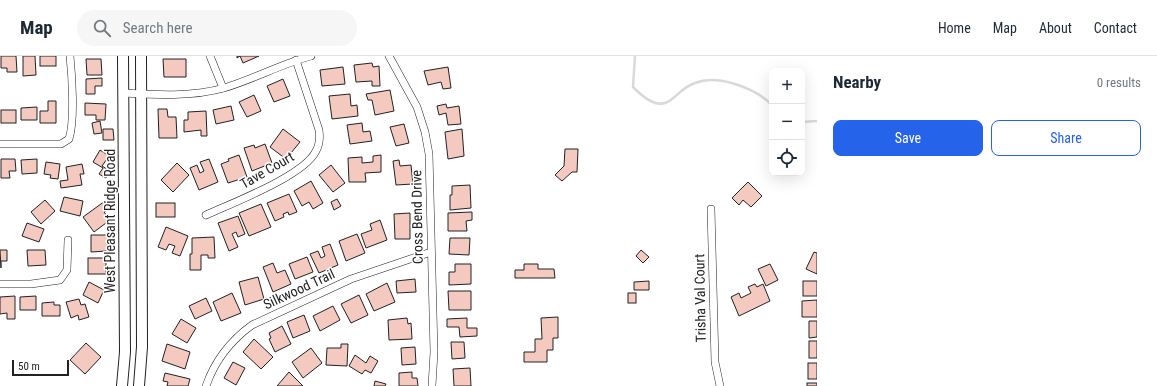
<!DOCTYPE html>
<html lang="en">
<head>
<meta charset="utf-8">
<style>
	body { margin:0; font-family:"Roboto Condensed",sans-serif; background:#f6f6f7; color:#1f2937 }
	.controls { position:absolute; right:12px; top:12px; display:grid; overflow:hidden; border-radius:8px; box-shadow:0 4px 16px #0002 }
	.controls button { width:36px; height:36px; display:grid; place-items:center; padding:0; border:0; border-bottom:1px solid #e0e1e3; background:#fff; color:#1f2937; font:20px sans-serif }
	.scale { position:absolute; left:12px; bottom:10px; width:57px; box-sizing:border-box; padding-left:4px; border:2px solid #222; border-top:0; font-size:11px; line-height:14px; white-space:nowrap; color:#222; -webkit-text-stroke:3px #fff; paint-order:stroke }
	.list { margin:0; padding:0; list-style:none }
	h2 { display:flex; justify-content:space-between; align-items:center; height:52px; margin:0; padding:0 16px; font-size:17px }
	h2 small { font-size:13px; font-weight:400; color:#747a83 }
	.actions { display:flex; gap:8px; padding:12px 16px }
	.actions a { flex:1; padding:9px 0; border:1px solid #2563eb; border-radius:8px; text-align:center; font-size:14px; color:#2563eb }
	.actions .main { background:#2563eb; color:#fff }
	.icon { flex:none; width:22px; height:22px; fill:none; stroke:currentColor; stroke-width:2; stroke-linecap:round; stroke-linejoin:round }
	.map { position:relative; flex:none; width:817px; height:330px; overflow:hidden }
	header { display:flex; align-items:center; gap:24px; box-sizing:border-box; height:56px; padding:0 20px; background:#fff; border-bottom:1px solid #e0e1e3 }
	header strong { font-size:19px }
	nav { display:flex; gap:22px; margin-inline-start:auto; font-size:14px }
	.search { width:280px; height:36px; background:#f6f6f7; display:flex; align-items:center; gap:10px; box-sizing:border-box; padding:0 14px; border-radius:22px; color:#747a83; font-size:15px }
	main { display:flex }
	aside { flex:1; background:#fff }
	.map>svg:first-child { display:block }
	.lines { fill:none; stroke-linecap:round; stroke-linejoin:round }
	.stream { stroke:#d9d9d9; stroke-width:2.5 }
	.building { fill:#f3c9c0; stroke:#222 }
	.street-casing { stroke:#222; stroke-width:8 }
	.secondary-casing { stroke:#222; stroke-width:12 }
	.street { stroke:#fff; stroke-width:7 }
	.secondary { stroke:#fff; stroke-width:10 }
	.labels { text-anchor:middle; stroke-width:3; stroke-linejoin:round; paint-order:stroke }
	.street-label { font-size:14px; fill:#222; stroke:#fff }
</style>
</head>
<body>
<header>
<strong>Map</strong>
<div class="search"><svg class="icon" aria-label="search" viewBox="0 0 24 24"><circle cx="10" cy="10" r="6"/><path d="M15 15l6 6"/></svg>Search here</div>
<nav><a>Home</a><a>Map</a><a>About</a><a>Contact</a></nav>
</header>
<main>
<div class="map">
<svg width="817" height="330" viewBox="0 0 817 330">
	<rect width="100%" height="100%" fill="#fff"/>
	<g class="lines">
		<g class="stream">
			<path d="M635,0l-2,31c10,10 25,24 39,12 8,-6 13,-13 23,-16 23,-9 60,5 77,22"/>
			<polyline points="802,66 817,65"/>
		</g>
	</g>
	<g class="building">
		<polygon points="1,0 16,0 17,16 7,16 7,12 1,12"/>
		<polygon points="23,0 35,0 36,19 23,20"/>
		<rect x="40" y="0" width="16" height="10"/>
		<polygon points="237,0 259,0 243,7 240,0 237,2"/>
		<polygon points="86,3 101,3 102,19 87,19"/>
		<polygon points="163,3 186,3 186,21 164,21"/>
		<polygon points="372,7 373,11 379,10 380,30 372,30 372,25 356,26 354,9"/>
		<polygon points="343,11 345,28 322,30 320,14"/>
		<polygon points="448,11 451,32 443,33 441,26 428,29 424,15"/>
		<polygon points="102,22 102,30 95,30 95,38 86,38 86,23"/>
		<polygon points="283,23 290,40 274,46 267,30"/>
		<polygon points="390,34 394,55 375,59 372,44 368,44 366,38"/>
		<polygon points="350,38 351,50 357,49 358,60 332,63 329,40"/>
		<polygon points="254,39 261,55 247,61 239,46"/>
		<polygon points="48,45 56,45 56,67 40,67 40,55 48,55"/>
		<polygon points="85,47 106,48 105,64 96,64 96,59 85,59"/>
		<polygon points="446,48 447,52 459,50 461,68 448,69 446,57 439,59 437,50"/>
		<polygon points="231,50 234,64 216,68 213,54"/>
		<polygon points="37,51 37,64 21,64 21,52"/>
		<polygon points="158,53 167,53 168,61 176,61 177,82 159,82"/>
		<rect x="1" y="54" width="15" height="13"/>
		<polygon points="206,55 207,80 201,80 201,74 184,76 184,64 188,64 188,56"/>
		<polygon points="100,65 102,77 94,78 92,67"/>
		<polygon points="362,67 363,76 370,75 372,85 350,88 347,69"/>
		<polygon points="404,68 409,87 396,90 390,71"/>
		<polygon points="103,73 113,73 114,84 103,84"/>
		<polygon points="283,73 300,86 286,103 270,91"/>
		<polygon points="462,73 464,100 448,103 445,76"/>
		<polygon points="265,88 272,107 252,115 244,92 254,89 255,92"/>
		<polygon points="565,93 578,93 577,116 572,116 562,125 555,119 564,110"/>
		<polygon points="100,94 109,100 102,110 110,115 106,122 99,118 103,112 93,106"/>
		<polygon points="239,99 247,121 228,127 221,108 229,105 228,103"/>
		<polygon points="381,99 381,116 365,117 366,126 349,126 348,102 362,101 362,107 373,106 373,100"/>
		<polygon points="1,103 15,103 16,115 9,115 10,122 1,122"/>
		<polygon points="37,103 37,117 22,118 21,104"/>
		<polygon points="209,103 218,126 199,134 190,112 197,109 200,117 204,115 200,106"/>
		<polygon points="399,104 400,110 411,109 413,128 396,129 393,105"/>
		<polygon points="46,106 60,108 58,123 50,122 51,119 44,118"/>
		<polygon points="177,107 189,119 173,136 161,124"/>
		<polygon points="82,108 84,118 80,118 82,129 61,132 60,125 68,124 66,111"/>
		<polygon points="331,109 345,127 333,136 319,119"/>
		<polygon points="311,125 323,147 313,153 309,146 302,150 294,135"/>
		<polygon points="748,126 762,140 751,151 743,144 739,149 732,142"/>
		<polygon points="470,129 471,152 450,154 450,139 452,139 452,130"/>
		<polygon points="289,138 297,156 289,159 288,156 283,158 284,161 275,165 267,147"/>
		<polygon points="64,141 83,145 80,160 60,155"/>
		<polygon points="337,143 341,150 334,154 331,146"/>
		<polygon points="45,144 55,155 41,168 31,156"/>
		<polygon points="105,145 110,152 104,156 110,164 94,176 83,161"/>
		<rect x="156" y="147" width="19" height="14"/>
		<polygon points="261,148 271,171 249,180 239,157"/>
		<polygon points="472,156 472,164 466,165 467,175 448,175 448,157"/>
		<polygon points="410,157 410,183 395,183 394,158"/>
		<polygon points="238,160 245,178 238,181 236,176 232,178 238,191 229,195 218,167"/>
		<polygon points="380,164 387,184 366,192 361,178 372,174 370,168"/>
		<polygon points="27,167 44,173 39,186 22,180"/>
		<polygon points="166,171 188,180 180,200 172,197 175,190 169,188 166,194 158,191"/>
		<polygon points="357,178 365,197 346,205 339,185"/>
		<polygon points="91,179 112,179 112,188 107,189 107,195 91,196"/>
		<polygon points="214,181 215,202 208,202 208,199 201,199 201,214 190,214 190,198 192,198 192,182"/>
		<polygon points="450,182 470,182 469,199 449,198"/>
		<polygon points="330,188 338,209 319,217 310,198 318,195 321,202 325,200 322,191"/>
		<polygon points="0,194 7,194 7,205 1,205 1,212"/>
		<polygon points="27,194 45,194 46,209 28,210"/>
		<polygon points="641,194 649,201 643,207 636,200"/>
		<polygon points="814,196 817,197 817,218 806,213"/>
		<polygon points="307,201 313,216 295,223 289,208"/>
		<rect x="88" y="202" width="18" height="16"/>
		<polygon points="273,207 277,217 285,214 291,228 273,236 263,211"/>
		<polygon points="455,208 471,208 471,228 449,229 449,216 455,216"/>
		<polygon points="524,208 538,208 538,213 554,213 555,222 515,222 515,214 524,214"/>
		<polygon points="770,208 778,224 766,230 758,213"/>
		<polygon points="258,221 264,243 245,249 239,226"/>
		<polygon points="415,223 416,236 397,237 396,225"/>
		<polygon points="649,225 649,234 634,234 634,226"/>
		<rect x="803" y="225" width="14" height="15"/>
		<polygon points="89,226 104,234 98,247 83,239"/>
		<polygon points="387,227 395,246 374,255 366,238"/>
		<polygon points="755,228 757,231 763,228 770,245 739,260 731,241 739,237 741,242 751,237 748,231"/>
		<polygon points="448,235 471,235 471,254 449,254"/>
		<polygon points="232,237 241,257 221,265 213,246"/>
		<rect x="628" y="237" width="8" height="10"/>
		<polygon points="359,239 368,259 351,267 341,248"/>
		<polygon points="15,240 15,263 7,263 7,257 0,258 0,241"/>
		<polygon points="36,240 36,254 20,254 20,241"/>
		<polygon points="206,242 212,255 195,263 189,250"/>
		<polygon points="79,243 81,249 85,248 89,261 79,264 78,259 71,262 66,246"/>
		<polygon points="817,244 817,261 802,261 802,245"/>
		<polygon points="54,246 54,249 60,249 60,260 42,260 42,247"/>
		<polygon points="333,250 340,264 320,275 313,260"/>
		<polygon points="304,259 310,275 293,282 287,266"/>
		<polygon points="558,261 558,282 553,282 553,294 547,294 547,306 524,306 524,296 535,296 535,283 542,283 541,262"/>
		<polygon points="407,262 408,268 411,267 412,283 389,284 388,264"/>
		<polygon points="467,262 467,272 477,272 477,280 460,281 459,271 447,271 447,263"/>
		<polygon points="181,263 196,272 187,287 172,278"/>
		<polygon points="809,265 817,265 817,281 809,282"/>
		<polygon points="282,270 291,288 275,296 269,283 271,282 269,277"/>
		<polygon points="254,283 273,301 261,313 243,296"/>
		<rect x="809" y="285" width="8" height="17"/>
		<polygon points="451,286 464,286 465,302 452,303"/>
		<polygon points="86,287 101,301 85,318 70,304"/>
		<polygon points="167,288 190,296 185,313 162,305"/>
		<polygon points="341,288 348,288 347,310 326,309 327,292 341,292"/>
		<polygon points="415,291 416,308 402,309 401,292"/>
		<polygon points="311,292 322,307 303,322 292,306"/>
		<polygon points="355,299 366,307 370,300 378,305 371,317 365,314 362,318 349,310"/>
		<polygon points="233,306 245,312 236,329 224,322"/>
		<rect x="808" y="307" width="9" height="16"/>
		<polygon points="470,312 471,330 454,330 453,313"/>
		<polygon points="289,316 303,330 277,330"/>
		<polygon points="412,316 412,322 417,322 418,330 399,330 399,317"/>
		<polygon points="165,317 190,323 188,330 167,330 168,326 163,325"/>
		<polygon points="375,325 386,328 385,330 374,330"/>
		<rect x="807" y="327" width="10" height="3"/>
	</g>
	<g class="lines">
		<g class="street-casing">
			<g id="street">
				<polyline points="210,0 223,32"/>
				<polyline points="389,0 417,51 425,76 429,98 434,296 432,330"/>
				<path d="M124,37c33,2 68,4 100,-5 30,-9 57,-24 87,-32"/>
				<path d="M0,88h61l8,-5c6,-19 3,-63 1,-83"/>
				<polyline points="711,153 715,306 720,330"/>
				<path d="M206,159c26,-12 98,-39 110,-64 4,-7 4,-14 3,-21l-23,-70"/>
				<polyline points="0,228 31,228 60,224 67,214 68,184"/>
				<path d="M206,330c9,-26 24,-45 46,-61l99,-46 80,-27"/>
			</g>
		</g>
		<g class="secondary-casing">
			<g id="secondary">
				<polyline points="122,330 125,296 123,0"/>
				<polyline points="139,330 142,291 141,0"/>
			</g>
		</g>
		<use href="#street" class="street"/>
		<use href="#secondary" class="secondary"/>
	</g>
	<g class="labels">
		<g class="street-label">
			<text transform="translate(267 114) rotate(-30)" y="5">Tave Court</text>
			<text transform="translate(417 161) rotate(-91)" y="5">Cross Bend Drive</text>
			<text transform="translate(110 165) rotate(-90)" y="5">West Pleasant Ridge Road</text>
			<text transform="translate(299 233) rotate(-25)" y="5">Silkwood Trail</text>
			<text transform="translate(700 242) rotate(-91)" y="5">Trisha Val Court</text>
		</g>
	</g>
</svg>
<div class="controls">
<button>+</button>
<button>−</button>
<button><svg class="icon" aria-label="locate" viewBox="0 0 24 24"><circle cx="12" cy="12" r="6"/><path d="M12 2v4M12 18v4M2 12h4M18 12h4"/></svg></button>
</div>
<div class="scale">50 m</div>
</div>
<aside>
<h2>Nearby<small>0 results</small></h2>
<ul class="list">
</ul>
<div class="actions"><a class="main">Save</a><a>Share</a></div>
</aside>
</main>
</body>
</html>
